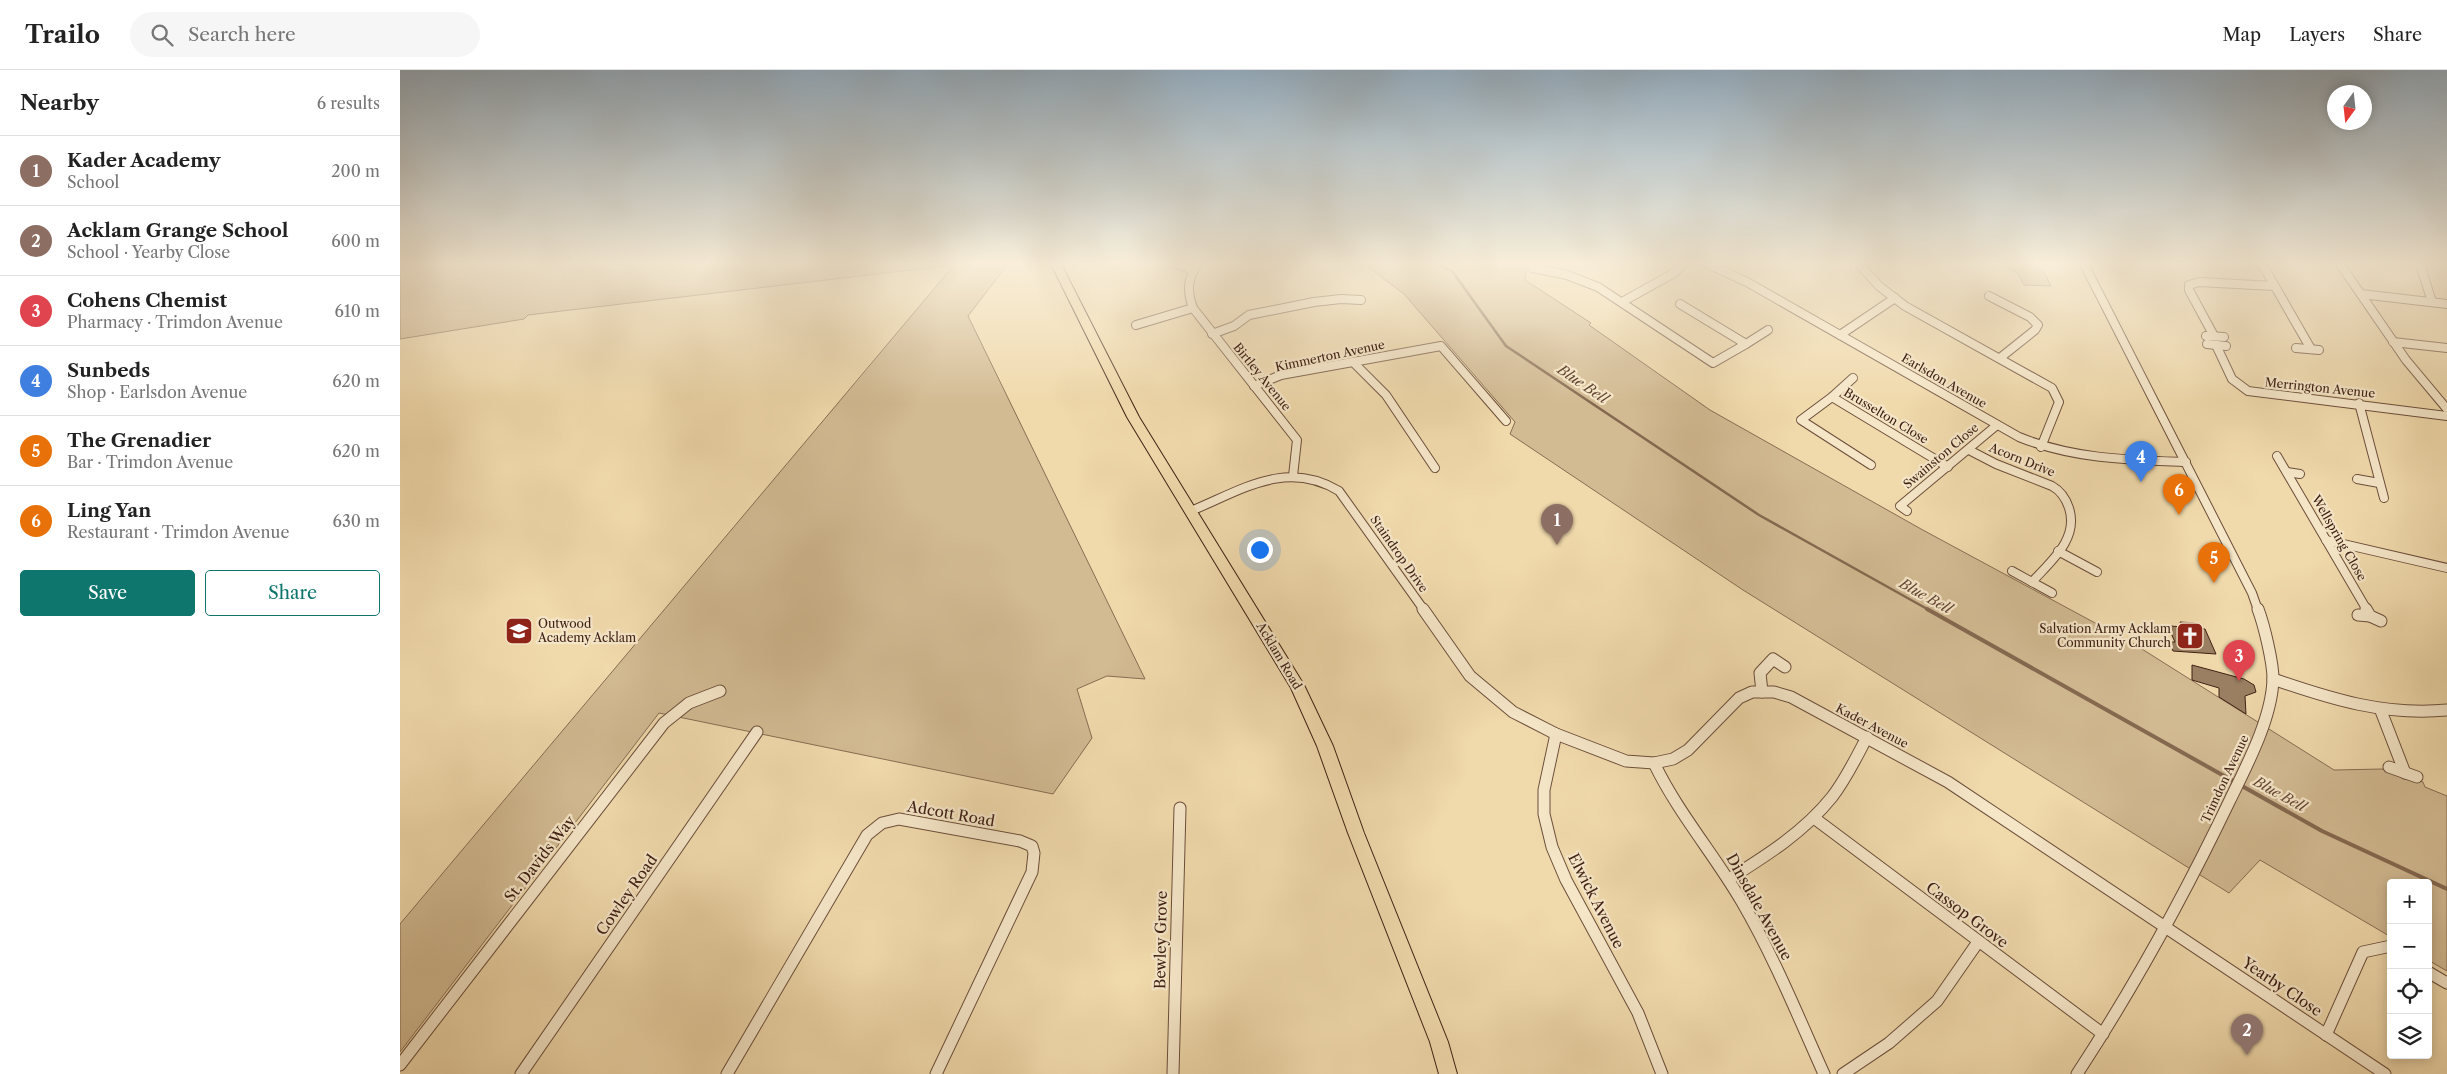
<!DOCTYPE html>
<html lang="en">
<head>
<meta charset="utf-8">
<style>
	body { margin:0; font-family:"Libre Caslon Text",serif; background:#f6f6f6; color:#222 }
	.controls { position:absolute; right:15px; bottom:15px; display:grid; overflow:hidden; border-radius:5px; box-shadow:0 2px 12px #0003 }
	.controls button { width:45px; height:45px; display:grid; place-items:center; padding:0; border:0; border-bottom:1px solid #e0e0e0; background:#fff; color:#222; font:25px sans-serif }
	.compass { position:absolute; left:1927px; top:15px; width:45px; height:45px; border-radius:50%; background:#fff; box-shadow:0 2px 12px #0003; rotate:195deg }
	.you { position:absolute; left:859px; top:479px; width:18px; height:18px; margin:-12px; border:4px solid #fff; border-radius:50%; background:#1a73e8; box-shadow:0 0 0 8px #1a73e833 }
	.badge { display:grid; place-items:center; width:32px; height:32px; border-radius:50%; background:#0f766e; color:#fff; font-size:16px; font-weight:700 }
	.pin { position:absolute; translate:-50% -41px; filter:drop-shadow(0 1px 2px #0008) }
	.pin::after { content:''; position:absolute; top:26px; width:18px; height:15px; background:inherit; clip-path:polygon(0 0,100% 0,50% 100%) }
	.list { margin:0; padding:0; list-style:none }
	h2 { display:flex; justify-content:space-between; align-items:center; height:65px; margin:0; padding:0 20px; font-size:21px }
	h2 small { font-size:16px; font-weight:400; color:#767676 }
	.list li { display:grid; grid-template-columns:32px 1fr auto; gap:15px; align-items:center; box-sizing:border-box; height:70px; padding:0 20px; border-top:1px solid #e0e0e0 }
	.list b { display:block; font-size:19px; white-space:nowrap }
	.list p { margin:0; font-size:16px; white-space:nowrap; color:#767676 }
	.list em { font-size:16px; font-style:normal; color:#767676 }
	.actions { display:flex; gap:10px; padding:15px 20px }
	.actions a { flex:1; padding:11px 0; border:1px solid #0f766e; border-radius:5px; text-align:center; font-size:18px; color:#0f766e }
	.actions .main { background:#0f766e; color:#fff }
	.icon { flex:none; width:28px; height:28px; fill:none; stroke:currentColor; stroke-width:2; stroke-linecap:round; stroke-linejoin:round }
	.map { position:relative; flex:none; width:2047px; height:1004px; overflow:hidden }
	header { display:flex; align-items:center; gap:30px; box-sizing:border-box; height:70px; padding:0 25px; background:#fff; border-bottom:1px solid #e0e0e0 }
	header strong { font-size:24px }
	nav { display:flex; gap:28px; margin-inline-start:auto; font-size:18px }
	.search { width:350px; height:45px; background:#f6f6f6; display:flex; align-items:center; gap:12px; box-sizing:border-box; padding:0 18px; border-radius:28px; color:#767676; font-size:19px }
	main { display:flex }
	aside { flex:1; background:#fff }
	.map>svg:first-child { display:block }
	.green { fill:#d2ba92; stroke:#886d54 }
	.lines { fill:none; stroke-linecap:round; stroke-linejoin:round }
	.stream-far1 { stroke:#856950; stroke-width:2.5 }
	.stream { stroke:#856950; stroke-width:4 }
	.building { fill:#9b8063; stroke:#3f2015 }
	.minor-far1-casing { stroke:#6b4e3a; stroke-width:10 }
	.minor-casing { stroke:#6b4e3a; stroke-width:13 }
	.primary-casing { stroke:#3f2015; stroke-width:2 }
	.minor-far1 { stroke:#f5e6c8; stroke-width:8 }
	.minor { stroke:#f5e6c8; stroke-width:11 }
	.primary { fill:#f0d9ab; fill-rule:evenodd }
	.labels { text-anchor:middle; stroke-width:4.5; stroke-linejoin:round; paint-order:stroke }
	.street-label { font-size:12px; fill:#3f2015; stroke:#f5e6c8 }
	.poi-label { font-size:12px; fill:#3f2015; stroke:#f5e6c8; text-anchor:start }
	.water-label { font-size:14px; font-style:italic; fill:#624533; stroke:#f5e6c8 }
	.near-street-label { font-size:15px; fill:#3f2015; stroke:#f5e6c8 }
</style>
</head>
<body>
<header>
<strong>Trailo</strong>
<div class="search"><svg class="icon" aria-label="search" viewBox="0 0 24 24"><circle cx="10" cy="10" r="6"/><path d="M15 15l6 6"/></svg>Search here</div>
<nav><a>Map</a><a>Layers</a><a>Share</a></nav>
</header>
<main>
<aside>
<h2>Nearby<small>6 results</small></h2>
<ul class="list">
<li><span class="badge" style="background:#8d6e63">1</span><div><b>Kader Academy</b><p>School</p></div><em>200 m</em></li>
<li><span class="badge" style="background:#8d6e63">2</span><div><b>Acklam Grange School</b><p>School · Yearby Close</p></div><em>600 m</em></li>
<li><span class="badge" style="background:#e0444e">3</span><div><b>Cohens Chemist</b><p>Pharmacy · Trimdon Avenue</p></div><em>610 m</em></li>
<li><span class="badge" style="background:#3f7fe0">4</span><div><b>Sunbeds</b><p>Shop · Earlsdon Avenue</p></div><em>620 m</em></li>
<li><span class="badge" style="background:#e8710a">5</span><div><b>The Grenadier</b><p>Bar · Trimdon Avenue</p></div><em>620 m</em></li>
<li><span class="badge" style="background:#e8710a">6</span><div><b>Ling Yan</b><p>Restaurant · Trimdon Avenue</p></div><em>630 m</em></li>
</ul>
<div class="actions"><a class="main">Save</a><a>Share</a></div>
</aside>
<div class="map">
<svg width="2047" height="1004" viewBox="0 0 2047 1004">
	<rect width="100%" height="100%" fill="#f0d9ab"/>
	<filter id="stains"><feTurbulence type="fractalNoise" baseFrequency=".004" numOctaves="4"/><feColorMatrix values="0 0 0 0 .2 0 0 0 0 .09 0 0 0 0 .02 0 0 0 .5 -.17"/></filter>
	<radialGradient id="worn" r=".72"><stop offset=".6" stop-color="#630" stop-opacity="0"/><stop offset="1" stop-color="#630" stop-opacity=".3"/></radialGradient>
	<g class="green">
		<polygon points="0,194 608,194 568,246 745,609 707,606 677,619 692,668 653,724 259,643 0,982 0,854 554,195 128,245 124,249 0,269"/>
		<polygon points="964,194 1127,194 1125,210 1191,253 1189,255 1310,340 1521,459 1734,574 1934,700 1983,699 2023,712 2025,717 2047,726 2047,901 2028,890 2028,813 1991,813 1991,867 1860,790 1829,823 1343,520 1110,364 1115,352 1004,224"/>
		<polygon points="1606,194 1636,194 1644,202 1651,216 1624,215 1616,201 1611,201"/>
	</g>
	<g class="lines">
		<polyline class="stream-far1" points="1038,194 1052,201 1106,276 1359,445 1529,540"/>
		<polyline class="stream" points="1527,539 1922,761 2047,819"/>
	</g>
	<g class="building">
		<polygon points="1780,552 1795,553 1797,558 1805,559 1816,584 1773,581 1769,572 1775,572 1769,559 1772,559 1771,556 1782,557"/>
		<polygon points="1792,595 1844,609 1854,615 1856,622 1845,626 1846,644 1819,627 1819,618 1792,610"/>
	</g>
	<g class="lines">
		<g class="minor-far1-casing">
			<g id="minor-far1">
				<polyline points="777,194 793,200"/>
				<path d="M798,194c-11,15 -11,27 -5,44l104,132 -4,36"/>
				<path d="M1308,194l39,18 272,155c54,22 109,23 167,25"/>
				<polyline points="1459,194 1479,216 1505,236 1652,318 1659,332 1641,377"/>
				<polyline points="1684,194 1852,523 1858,540"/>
				<polyline points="1862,194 1911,279"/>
				<polyline points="1940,194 2006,290 2047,339"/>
				<polyline points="2022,194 2021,197 2032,232"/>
				<polyline points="1133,198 1167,205 1198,217 1313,293 1346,274 1280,234"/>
				<polyline points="1961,224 2047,234"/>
				<polyline points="1589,226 1630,247 1638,255 1635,260 1600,288"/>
				<polyline points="1222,232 1274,203 1283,194"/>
				<polyline points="736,255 793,238"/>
				<polyline points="812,264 834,256 849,245 914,232 941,229 961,230"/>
				<polyline points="1440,265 1495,228"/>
				<polyline points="1806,266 1824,267"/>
				<polyline points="1814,266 1789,220 1789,215 1799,212 1874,216"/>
				<polyline points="1993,272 2047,278"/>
				<polyline points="1346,274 1368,260"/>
				<polyline points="1807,274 1826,276"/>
				<polyline points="1816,275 1832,309 1848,321 2047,346"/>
				<polyline points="1896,278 1919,280"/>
				<polyline points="953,292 986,325 1035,398"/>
				<polyline points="854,316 881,305 1041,276 1106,351"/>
				<polyline points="1432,327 1453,308"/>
				<polyline points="1959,333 1984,428"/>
				<path d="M1569,380l27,14 56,22c9,5 14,13 17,22 10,31 -18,53 -37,74"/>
				<polyline points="1877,386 1967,540"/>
				<polyline points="1471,395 1401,350 1432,327 1548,397"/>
				<polyline points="1887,402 1900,404"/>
				<polyline points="1957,409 1979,413"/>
				<path d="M791,441c51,-21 95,-52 148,-20l85,119"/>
				<polyline points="1507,441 1500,436 1597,355"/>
				<polyline points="1926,470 2047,498"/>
				<polyline points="1658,481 1697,502"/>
				<polyline points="1612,501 1652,523"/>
			</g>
		</g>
		<g class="minor-casing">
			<g id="minor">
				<polyline points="1023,539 1070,606 1113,642 1156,664 1226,691 1254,693 1273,689 1288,680 1339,628 1352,622 1374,622 1391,627 1548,712 1985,1004"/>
				<polyline points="1966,539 1970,546 1981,551"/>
				<polyline points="1958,545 1970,546"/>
				<path d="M1873,609c58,20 112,37 174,31"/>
				<polyline points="1362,622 1360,603 1373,589 1385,597"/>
				<polyline points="1981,641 2005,703"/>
				<polyline points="1156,664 1144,720 1144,744 1152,777 1166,810 1238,943 1262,1004"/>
				<path d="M1254,693c24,50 60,91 88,139 32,55 56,114 82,172"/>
				<polyline points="1989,697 2017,707"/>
				<polyline points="1414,748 1703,964"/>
				<path d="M1329,809c37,-23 75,-47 103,-82 14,-18 24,-39 35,-60"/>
				<polyline points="2028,902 2047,913"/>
				<polyline points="1926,965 1963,882 1991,876"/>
				<polyline points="0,995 264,653 289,633 320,621"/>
				<polyline points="121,1004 357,662"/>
				<polyline points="327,1004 467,765 482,753 499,749 620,771 632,776 634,783 632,802 536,1004"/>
				<polyline points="773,1004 780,738"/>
				<polyline points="1443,1004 1489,973 1537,931 1578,872"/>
				<path d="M1677,1004c57,-87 108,-180 153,-274 17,-35 42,-82 43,-121 0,-17 -9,-54 -15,-70"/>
			</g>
		</g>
		<g class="primary-casing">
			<polygon id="primary" points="651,194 661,194 739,347 904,615 933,676 964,763 1048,972 1057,1004 1039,1004 1030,972 948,763 917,676 891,618 727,347"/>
		</g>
		<use href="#minor-far1" class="minor-far1"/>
		<use href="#minor" class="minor"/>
		<use href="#primary" class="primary"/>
	</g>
	<linearGradient id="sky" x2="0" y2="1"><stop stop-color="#93aabb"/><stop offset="0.58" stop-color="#f8eed9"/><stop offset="1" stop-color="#f8eed9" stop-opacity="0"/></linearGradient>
	<rect width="2047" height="334" fill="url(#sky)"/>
	<defs>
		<g id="school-square" transform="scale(1.4375)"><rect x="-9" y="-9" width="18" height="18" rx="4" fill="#8f2418" stroke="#f5e6c8"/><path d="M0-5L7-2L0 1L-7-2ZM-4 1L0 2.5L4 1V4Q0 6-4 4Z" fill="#fff"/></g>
		<g id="church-square" transform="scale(1.4375)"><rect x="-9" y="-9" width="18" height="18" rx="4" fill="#8f2418" stroke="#f5e6c8"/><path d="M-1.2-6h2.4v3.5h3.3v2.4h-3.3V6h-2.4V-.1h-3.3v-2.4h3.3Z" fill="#fff"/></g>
	</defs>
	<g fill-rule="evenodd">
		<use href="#school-square" x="119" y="561"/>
		<use href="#church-square" x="1790" y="566"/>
	</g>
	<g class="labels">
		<g class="street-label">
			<text transform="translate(930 286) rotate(-12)" y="4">Kimmerton Avenue</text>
			<text transform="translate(862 307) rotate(51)" y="4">Birtley Avenue</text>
			<text transform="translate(1544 311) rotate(30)" y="4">Earlsdon Avenue</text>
			<text transform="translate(1920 318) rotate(6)" y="4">Merrington Avenue</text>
			<text transform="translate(1486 346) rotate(31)" y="4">Brusselton Close</text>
			<text transform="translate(1541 386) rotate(-40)" y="4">Swainston Close</text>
			<text transform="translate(1622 390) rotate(22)" y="4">Acorn Drive</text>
			<text transform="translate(1939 468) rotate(60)" y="4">Wellspring Close</text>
			<text transform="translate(999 484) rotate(55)" y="4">Staindrop Drive</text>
			<text transform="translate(879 586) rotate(59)" y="4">Acklam Road</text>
			<text transform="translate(1472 656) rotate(28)" y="4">Kader Avenue</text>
			<text transform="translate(1825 709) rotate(-65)" y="4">Trimdon Avenue</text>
		</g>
		<g class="poi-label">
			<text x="138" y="558">Outwood<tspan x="138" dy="14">Academy Acklam</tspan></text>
			<text x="1771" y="563" text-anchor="end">Salvation Army Acklam<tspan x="1771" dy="14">Community Church</tspan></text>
		</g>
		<g class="water-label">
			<text transform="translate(1183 314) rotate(34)" y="5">Blue Bell</text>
			<text transform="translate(1526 526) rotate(29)" y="5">Blue Bell</text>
			<text transform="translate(1880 724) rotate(29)" y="5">Blue Bell</text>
		</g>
		<g class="near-street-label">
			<text transform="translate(551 744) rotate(10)" y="5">Adcott Road</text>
			<text transform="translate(140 789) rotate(-52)" y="5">St. Davids Way</text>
			<text transform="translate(227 825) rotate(-55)" y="5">Cowley Road</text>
			<text transform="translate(1196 831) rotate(63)" y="5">Elwick Avenue</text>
			<text transform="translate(1359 837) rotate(61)" y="5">Dinsdale Avenue</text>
			<text transform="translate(1567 845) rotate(37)" y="5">Cassop Grove</text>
			<text transform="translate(761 870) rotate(-89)" y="5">Bewley Grove</text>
			<text transform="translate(1882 917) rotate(34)" y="5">Yearby Close</text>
		</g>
	</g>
	<rect width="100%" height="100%" filter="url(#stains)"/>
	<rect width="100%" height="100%" fill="url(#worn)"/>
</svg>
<div class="controls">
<button>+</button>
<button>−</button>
<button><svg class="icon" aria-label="locate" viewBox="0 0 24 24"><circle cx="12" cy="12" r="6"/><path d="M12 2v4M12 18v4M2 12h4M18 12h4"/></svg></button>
<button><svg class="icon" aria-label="layers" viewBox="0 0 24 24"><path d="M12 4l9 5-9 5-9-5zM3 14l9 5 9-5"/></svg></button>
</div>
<svg class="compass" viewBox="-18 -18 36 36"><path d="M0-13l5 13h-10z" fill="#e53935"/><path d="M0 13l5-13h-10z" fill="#767676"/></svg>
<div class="you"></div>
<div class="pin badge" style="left:1157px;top:475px;background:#8d6e63">1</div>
<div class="pin badge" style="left:1847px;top:985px;background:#8d6e63">2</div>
<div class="pin badge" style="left:1839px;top:611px;background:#e0444e">3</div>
<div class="pin badge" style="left:1741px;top:412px;background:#3f7fe0">4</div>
<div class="pin badge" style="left:1814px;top:513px;background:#e8710a">5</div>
<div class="pin badge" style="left:1779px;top:445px;background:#e8710a">6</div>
</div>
</main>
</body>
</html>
